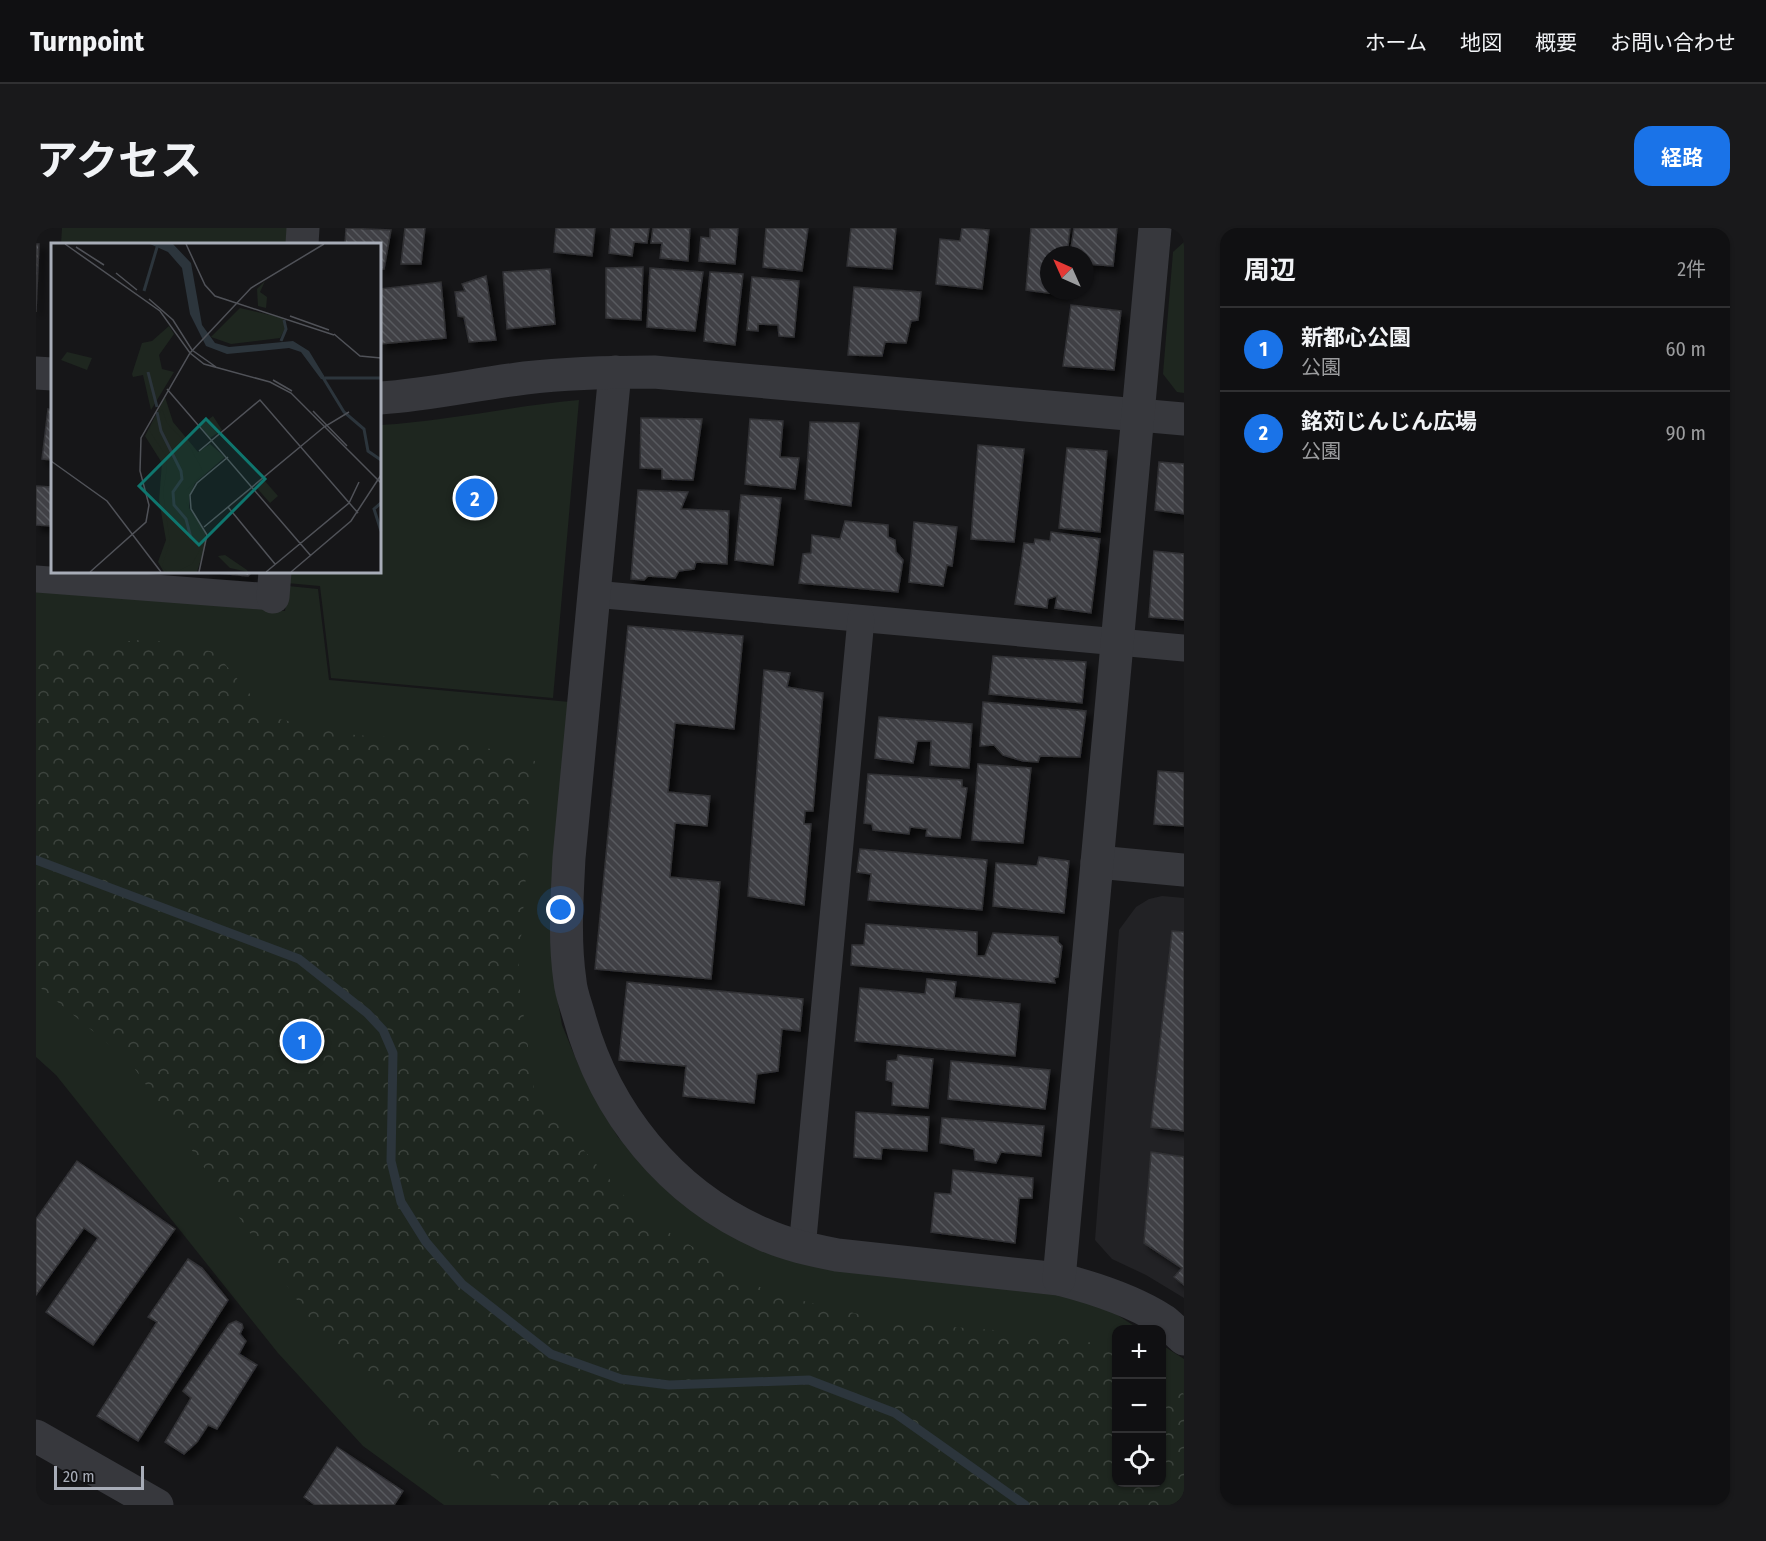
<!DOCTYPE html>
<html lang="ja">
<head>
<meta charset="utf-8">
<style>
	body { margin:0; font-family:"Fira Sans Condensed","Noto Sans JP",sans-serif; background:#19191b; color:#f1f3f6 }
	.controls { position:absolute; right:18px; bottom:18px; display:grid; overflow:hidden; border-radius:12px; box-shadow:0 2px 4px #0004 }
	.controls button { width:54px; height:54px; display:grid; place-items:center; padding:0; border:0; border-bottom:2px solid #303032; background:#101012; color:#f1f3f6; font:30px sans-serif }
	.compass { position:absolute; left:1004px; top:18px; width:54px; height:54px; border-radius:50%; background:#101012; box-shadow:0 2px 4px #0004; rotate:315deg }
	.scale { position:absolute; left:18px; bottom:15px; width:90px; box-sizing:border-box; padding-left:6px; border:3px solid #a8adb8; border-top:0; font-size:16px; line-height:21px; white-space:nowrap; color:#a8adb8; -webkit-text-stroke:4px #111113; paint-order:stroke }
	.you { position:absolute; left:525px; top:682px; width:21px; height:21px; margin:-15px; border:4px solid #fff; border-radius:50%; background:#1a73e8; box-shadow:0 0 0 9px #1a73e833 }
	.badge { display:grid; place-items:center; width:39px; height:39px; border-radius:50%; background:#1a73e8; color:#fff; font-size:20px; font-weight:700 }
	.pin { position:absolute; translate:-50% -50%; border:3px solid #fff; box-shadow:0 2px 6px #0006 }
	.list { margin:0; padding:0; list-style:none }
	h2 { display:flex; justify-content:space-between; align-items:center; height:78px; margin:0; padding:0 24px; font-size:26px }
	h2 small { font-size:20px; font-weight:400; color:#9c9d9f }
	.list li { display:grid; grid-template-columns:39px 1fr auto; gap:18px; align-items:center; box-sizing:border-box; height:84px; padding:0 24px; border-top:2px solid #303032 }
	.list b { display:block; font-size:22px; white-space:nowrap }
	.list p { margin:0; font-size:20px; white-space:nowrap; color:#9c9d9f }
	.list em { font-size:20px; font-style:normal; color:#9c9d9f }
	.icon { flex:none; width:33px; height:33px; fill:none; stroke:currentColor; stroke-width:2; stroke-linecap:round; stroke-linejoin:round }
	.map { position:relative; flex:none; width:1148px; height:1277px; overflow:hidden; border-radius:18px }
	header { display:flex; align-items:center; gap:36px; box-sizing:border-box; height:84px; padding:0 30px; background:#101012; border-bottom:2px solid #303032 }
	header strong { font-size:28px }
	nav { display:flex; gap:33px; margin-inline-start:auto; font-size:21px }
	.intro { display:flex; align-items:center; justify-content:space-between; box-sizing:border-box; height:144px; padding:0 36px }
	h1 { margin:0; font-size:42px }
	.button { padding:15px 27px; border-radius:18px; background:#1a73e8; color:#fff; font-size:21px; font-weight:700 }
	main { display:flex; gap:36px; padding:0 36px }
	aside { flex:1; background:#101012; border-radius:18px; box-shadow:0 2px 4px #0004 }
	.map>svg:first-child { display:block }
	.built { fill:#222225 }
	.green { fill:#1e261f }
	.forest { fill:url(#forest-crowns) }
	.lines { fill:none; stroke-linecap:round; stroke-linejoin:round }
	.stream { stroke:#2c353c; stroke-width:9 }
	.building { fill:url(#building-back-hatch); stroke:#303034; stroke-width:1.5; filter:url(#shadow) }
	.minor { stroke:#37383d; stroke-width:27 }
	.tertiary { stroke:#37383d; stroke-width:33 }
	.inset-river { fill:none; stroke:#2c353c; stroke-width:3 }
	.inset-road { fill:none; stroke:#505258; stroke-width:1.5 }
	.view { fill:#0f766e; fill-opacity:0.15; stroke:#0f766e; stroke-width:3 }
	.inset-edge { fill:none; stroke:#a8adb8; stroke-width:3 }
</style>
</head>
<body>
<header>
<strong>Turnpoint</strong>
<nav><a>ホーム</a><a>地図</a><a>概要</a><a>お問い合わせ</a></nav>
</header>
<div class="intro"><h1>アクセス</h1><a class="button">経路</a></div>
<main>
<div class="map">
<svg width="1148" height="1277" viewBox="0 0 1148 1277">
	<defs>
		<pattern id="forest-crowns" width="20" height="18" patternUnits="userSpaceOnUse" patternTransform="scale(1.5)"><rect width="20" height="18" fill="#1e261f"/><path d="M2 6a3 3 0 1 1 6 0M12 15a3 3 0 1 1 6 0" fill="none" stroke="#3c433d"/></pattern>
		<pattern id="building-back-hatch" width="6" height="6" patternUnits="userSpaceOnUse" patternTransform="scale(1.5)"><rect width="6" height="6" fill="#404145"/><path d="M-1 5l2 2M0 0l6 6M5-1l2 2" fill="none" stroke="#595a5e"/></pattern>
		<filter id="shadow"><feDropShadow dx="5.5" dy="5.5" stdDeviation="3" flood-color="#0009"/></filter>
	</defs>
	<rect width="100%" height="100%" fill="#161618"/>
	<polygon class="built" points="1126,668 1148,670 1148,1070 1110,1047 1076,1031 1059,1012 1083,702 1100,679 1113,671"/>
	<g class="green">
		<polygon points="26,0 253,0 252,16 25,16"/>
		<polygon points="1148,14 1148,165 1141,164 1127,146 1137,24"/>
		<path d="M543,172l-26,298 -222,-20 -11,-92 -33,-3 1,-11h92v-147c67,-4 132,-19 199,-25z"/>
		<polygon points="252,358 282,361 293,452 534,474 519,757 526,797 542,836 561,874 582,909 607,936 666,987 1005,1059 1066,1077 1103,1101 1080,1102 1080,1254 1126,1254 1126,1117 1148,1131 1148,1277 408,1277 327,1218 242,1125 20,847 0,829 0,360 249,383"/>
	</g>
	<polygon class="forest" points="111,411 179,424 233,489 319,507 428,514 499,533 482,748 499,867 607,989 734,1065 860,1095 1028,1107 1080,1122 1080,1254 1126,1254 1126,1151 1148,1166 1148,1277 507,1277 482,1260 419,1230 287,1109 94,834 0,756 0,424"/>
	<g class="lines">
		<polyline class="stream" points="0,632 263,731 331,785 347,802 357,825 355,933 365,974 390,1014 426,1056 515,1126 585,1151 633,1157 773,1152 859,1185 989,1277"/>
	</g>
	<g class="building">
		<polygon points="310,0 355,2 348,41 344,41 344,16 309,16"/>
		<polygon points="369,0 389,0 385,36 365,36"/>
		<polygon points="520,0 559,0 556,28 518,24"/>
		<polygon points="575,0 613,0 611,15 598,14 596,28 573,25"/>
		<polygon points="617,0 654,0 652,33 624,30 626,15 615,15"/>
		<polygon points="702,0 699,36 663,33 665,9 674,10 674,1"/>
		<polygon points="730,0 772,0 766,43 727,39"/>
		<polygon points="815,0 860,0 856,41 811,38"/>
		<polygon points="926,0 953,2 946,61 900,56 904,11 924,13"/>
		<polygon points="995,0 1034,0 1031,27 1013,27 1013,63 1027,63 1027,67 990,62"/>
		<polygon points="1038,0 1081,0 1077,38 1049,36 1049,27 1034,27"/>
		<polygon points="0,16 3,16 0,84"/>
		<polygon points="607,39 605,92 570,90 570,40"/>
		<polygon points="614,40 667,44 659,103 611,99"/>
		<polygon points="514,41 519,96 471,101 467,44"/>
		<polygon points="674,44 707,46 699,117 668,113"/>
		<polygon points="450,48 460,112 433,114 428,89 422,88 419,64 429,63 426,56"/>
		<polygon points="716,49 763,53 758,109 743,108 742,97 722,96 722,103 711,102"/>
		<polygon points="405,54 410,110 344,116 344,61"/>
		<polygon points="818,59 885,64 882,92 875,93 870,115 849,114 846,128 812,127"/>
		<polygon points="1035,77 1085,83 1078,142 1027,138"/>
		<polygon points="12,181 16,182 16,232 6,231"/>
		<polygon points="605,190 666,191 657,252 626,251 626,241 604,240"/>
		<polygon points="714,191 747,193 744,229 763,230 759,261 709,256"/>
		<polygon points="774,194 823,195 815,278 769,271"/>
		<polygon points="942,217 988,221 978,314 935,311"/>
		<polygon points="1031,220 1071,223 1064,304 1023,300"/>
		<polygon points="1123,234 1148,236 1148,286 1119,282"/>
		<polygon points="0,258 16,259 16,298 0,297"/>
		<polygon points="602,262 652,264 645,281 693,283 691,336 660,334 658,341 643,343 639,350 612,348 608,352 595,351"/>
		<polygon points="705,267 745,270 737,337 699,332"/>
		<polygon points="809,293 852,297 852,309 859,312 860,324 867,332 862,364 763,355 767,326 775,325 776,307 804,311"/>
		<polygon points="878,294 921,299 916,338 911,337 907,358 873,354"/>
		<polygon points="1015,304 1064,311 1055,385 1019,380 1021,368 1012,371 1011,380 979,376 988,315 998,316 999,311 1014,313"/>
		<polygon points="1118,323 1148,326 1148,392 1113,389"/>
		<polygon points="170,344 216,344 212,348"/>
		<polygon points="592,398 707,408 698,501 639,495 632,564 674,568 671,598 639,595 634,649 684,654 675,751 559,741"/>
		<polygon points="957,428 1050,434 1046,475 953,466"/>
		<polygon points="728,442 754,445 751,459 787,465 777,583 769,583 768,596 775,596 768,677 712,668"/>
		<polygon points="947,474 1050,483 1044,529 1004,528 1002,534 987,533 967,527 958,517 944,518"/>
		<polygon points="843,489 936,496 933,540 894,537 895,513 881,513 877,535 839,530"/>
		<polygon points="942,536 995,540 987,615 936,612"/>
		<polygon points="1122,543 1148,545 1148,598 1118,596"/>
		<polygon points="832,546 926,552 926,559 931,560 924,610 890,608 891,601 874,599 873,606 837,602 836,596 828,595"/>
		<polygon points="824,621 951,632 946,682 832,672 835,646 821,644"/>
		<polygon points="1003,629 1033,633 1028,685 957,678 960,635 1001,638"/>
		<polygon points="830,696 941,704 941,728 949,728 957,705 1022,709 1022,714 1026,718 1022,749 1018,750 1019,755 815,737 816,717 828,717"/>
		<polygon points="1136,703 1148,704 1148,903 1115,899"/>
		<polygon points="891,751 920,754 918,770 984,776 979,828 819,813 824,760 889,766"/>
		<polygon points="591,754 767,771 764,803 746,801 742,843 721,846 718,875 647,868 650,838 583,832"/>
		<polygon points="862,827 897,831 892,880 856,877 857,854 850,852 851,833 861,832"/>
		<polygon points="915,833 1014,842 1009,881 912,871"/>
		<polygon points="820,884 893,889 891,923 846,920 845,931 818,929"/>
		<polygon points="906,890 1008,898 1005,928 965,924 960,935 939,932 938,921 904,915"/>
		<polygon points="1115,924 1148,929 1148,1057 1138,1049 1146,1040 1108,1015"/>
		<polygon points="41,933 139,1001 57,1117 10,1084 62,1010 48,1000 0,1067 0,991"/>
		<polygon points="917,942 997,950 996,970 983,970 979,1015 895,1004 899,965 915,966"/>
		<polygon points="152,1031 166,1040 192,1072 102,1213 61,1188 121,1094 112,1089"/>
		<polygon points="200,1093 206,1096 207,1100 204,1106 210,1113 203,1126 221,1137 181,1201 172,1197 161,1214 148,1226 129,1214 155,1170 147,1163 193,1096"/>
		<polygon points="301,1219 367,1263 358,1277 279,1277 268,1269"/>
	</g>
	<g class="lines">
		<g class="minor">
			<polyline points="0,351 237,369"/>
			<polyline points="558,366 1148,420"/>
			<polyline points="766,1021 825,391"/>
		</g>
		<g class="tertiary">
			<polyline points="266,16 267,0"/>
			<path d="M579,144l-46,486c-2,41 -5,82 1,123 1,12 6,24 9,35 26,96 92,178 184,218 24,11 49,16 74,21l222,24c35,9 73,21 104,41 7,5 14,13 21,19"/>
			<polyline points="0,145 16,146"/>
			<path d="M344,170c49,-3 96,-14 145,-20 43,-5 86,-6 129,-6l530,47"/>
			<polyline points="237,369 239,344"/>
			<polyline points="1061,634 1148,642"/>
			<polyline points="1023,1051 1119,0"/>
			<polyline points="0,1208 121,1277"/>
		</g>
	</g>
	<g transform="translate(15 15)">
		<rect width="330" height="330" fill="#161618"/>
		<path d="M189,65l43,10 2,11 -5,9 -49,6 -20,-7zM118,83l5,8 -15,21 3,14 12,3 -23,38 -8,-35 -10,2 -1,-3 10,-31 10,-2zM16,109l25,6 -5,12 -26,-10zM114,154l8,25 25,30 12,-8 15,13 -30,26 -6,14v11l16,23 1,12 -9,29h-33l-6,-10 8,-22 -7,-40 3,-37 -17,-27zM162,173l9,14 -12,8 -10,-12zM213,237l14,16 -8,7 -14,-16z" fill="#1e261f"/>
		<path d="M214,38l-5,11 7,5 -1,11 -8,-2 -1,-17zM111,166l5,14 23,24 14,26 -18,17v12l19,39 -13,23 -16,8h-9l-5,-6 8,-24 -7,-50 4,-24 -1,-12 -17,-26zM174,312l22,15 1,2 -18,-4 -12,-12z" fill="#1e261f"/>
		<path d="M99,1h23l18,19 11,62 13,18 14,4 64,-6 16,10 17,28h-5l-20,-27 -12,-4 -62,6 -21,-8 -16,-32 -8,-46 -14,-16z" fill="#2c353c"/>
		<path class="inset-river" d="M93,48l14,-47M230,98l5,-12 -2,-9M97,129l9,35M271,133l22,36 20,17 4,22 13,9M274,135h56M106,169l4,19 20,40 1,8 -9,13 1,13 12,14 5,19M330,260l-7,6 7,22"/>
		<path class="inset-road" d="M14,1l95,67 30,42 14,11 66,18 21,11 90,90M135,1l19,41 10,11 119,39M25,4l28,18M65,30l21,17M98,56l24,21 19,30 24,17M239,73l39,14M283,91l26,22 21,2M222,137l19,11M116,146l144,167M262,168l34,35M148,208l61,-51 98,113M0,218l56,40 54,71M177,264l47,57M153,284l120,-100 25,-15M39,329l56,-50 3,-17 -9,-34 1,-33 49,-85 61,-65 73,-44M148,329l8,-37 -16,-26 -1,-14 7,-12 31,-26M215,329l83,-69 10,-21M240,329l60,-51 30,-46"/>
		<path class="view" d="M155,176l59,60 -66,66 -60,-59z"/>
		<rect width="330" height="330" class="inset-edge"/>
	</g>
</svg>
<div class="controls">
<button>+</button>
<button>−</button>
<button><svg class="icon" aria-label="locate" viewBox="0 0 24 24"><circle cx="12" cy="12" r="6"/><path d="M12 2v4M12 18v4M2 12h4M18 12h4"/></svg></button>
</div>
<svg class="compass" viewBox="-18 -18 36 36"><path d="M0-13l5 13h-10z" fill="#e53935"/><path d="M0 13l5-13h-10z" fill="#9c9d9f"/></svg>
<div class="scale">20 m</div>
<div class="you"></div>
<div class="pin badge" style="left:266px;top:813px">1</div>
<div class="pin badge" style="left:439px;top:270px">2</div>
</div>
<aside>
<h2>周辺<small>2件</small></h2>
<ul class="list">
<li><span class="badge">1</span><div><b>新都心公園</b><p>公園</p></div><em>60 m</em></li>
<li><span class="badge">2</span><div><b>銘苅じんじん広場</b><p>公園</p></div><em>90 m</em></li>
</ul>
</aside>
</main>
</body>
</html>
